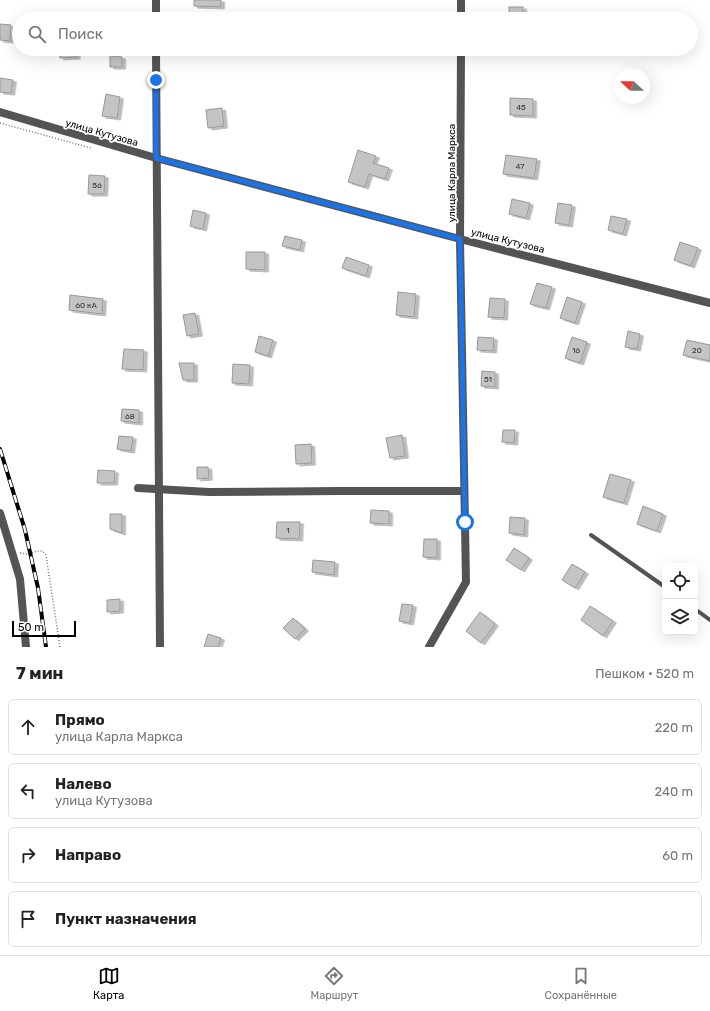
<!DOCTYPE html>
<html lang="ru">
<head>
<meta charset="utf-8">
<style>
	body { margin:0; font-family:Rubik,sans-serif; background:#f2f2f2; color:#222 }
	.controls { position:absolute; right:12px; bottom:12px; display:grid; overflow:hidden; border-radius:6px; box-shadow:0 4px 16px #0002 }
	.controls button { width:36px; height:36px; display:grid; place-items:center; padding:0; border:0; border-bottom:1px solid #e0e0e0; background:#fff; color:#222; font:20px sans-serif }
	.compass { position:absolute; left:614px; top:68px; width:36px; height:36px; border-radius:50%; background:#fff; box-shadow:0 4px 16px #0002; rotate:292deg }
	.scale { position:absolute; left:12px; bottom:10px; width:64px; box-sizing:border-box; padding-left:4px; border:2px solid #000; border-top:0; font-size:11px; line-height:14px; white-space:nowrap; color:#000; -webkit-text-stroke:3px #fff; paint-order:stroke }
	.stop { position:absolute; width:12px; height:12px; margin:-9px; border:3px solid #1a73e8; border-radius:50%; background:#fff }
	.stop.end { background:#1a73e8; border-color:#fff; box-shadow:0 1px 4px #0008 }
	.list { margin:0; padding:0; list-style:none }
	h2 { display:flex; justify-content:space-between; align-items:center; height:52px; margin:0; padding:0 16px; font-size:17px }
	h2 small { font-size:13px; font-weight:400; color:#767676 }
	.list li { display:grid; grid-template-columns:26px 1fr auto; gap:12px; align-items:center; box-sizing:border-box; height:56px; margin:0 8px 8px; padding:0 8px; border:1px solid #e0e0e0; border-radius:6px }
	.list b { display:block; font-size:15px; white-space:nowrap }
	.list p { margin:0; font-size:13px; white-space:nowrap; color:#767676 }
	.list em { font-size:13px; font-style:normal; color:#767676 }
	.icon { flex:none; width:22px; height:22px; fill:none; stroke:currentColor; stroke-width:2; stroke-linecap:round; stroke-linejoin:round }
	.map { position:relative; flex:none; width:710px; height:647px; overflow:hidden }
	.search { position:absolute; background:#fff; box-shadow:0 4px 16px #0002; left:12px; right:12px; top:12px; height:44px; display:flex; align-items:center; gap:10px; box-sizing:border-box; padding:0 14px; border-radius:22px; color:#767676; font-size:15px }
	.sheet { height:308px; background:#fff }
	nav { display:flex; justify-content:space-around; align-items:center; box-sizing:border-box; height:56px; border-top:1px solid #e0e0e0; background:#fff; font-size:11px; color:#767676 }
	nav a { display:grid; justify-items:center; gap:2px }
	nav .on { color:#000 }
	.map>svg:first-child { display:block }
	.building { fill:#c4c4c4; stroke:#989898; filter:url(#shadow) }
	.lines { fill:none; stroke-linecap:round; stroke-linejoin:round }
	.path { stroke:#767676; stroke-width:1.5; stroke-dasharray:1 2; stroke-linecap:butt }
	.service { stroke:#545454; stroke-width:4 }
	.minor { stroke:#545454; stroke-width:8 }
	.rail-casing { stroke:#000; stroke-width:4 }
	.rail { stroke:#fff; stroke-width:2.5; stroke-dasharray:8; stroke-linecap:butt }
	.route { stroke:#1a73e8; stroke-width:5 }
	.labels { text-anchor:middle; stroke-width:3.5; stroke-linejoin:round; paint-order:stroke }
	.number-label { font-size:8px; fill:#313131 }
	.street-label { font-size:10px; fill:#000; stroke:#fff }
</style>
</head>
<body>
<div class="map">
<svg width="710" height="647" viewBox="0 0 710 647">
	<defs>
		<filter id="shadow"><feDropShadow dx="3.5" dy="2" stdDeviation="0" flood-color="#0004"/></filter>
	</defs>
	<rect width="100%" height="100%" fill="#fff"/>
	<g class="building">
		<polygon points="194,0 221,0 221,7 194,6"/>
		<rect x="509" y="7" width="14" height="12"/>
		<polygon points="0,24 11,25 10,41 0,40"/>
		<polygon points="59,49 76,49 77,57 60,58"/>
		<polygon points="110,56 122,57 122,67 110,67"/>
		<polygon points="0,78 13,80 11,93 0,92"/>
		<polygon points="106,94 120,97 117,118 102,116"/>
		<polygon points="510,98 533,99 533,116 510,115"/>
		<polygon points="222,108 224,126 208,128 206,110"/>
		<polygon points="358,150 376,156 373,163 389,168 385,179 369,174 365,187 348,182"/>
		<polygon points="506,155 537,159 534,178 503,174"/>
		<polygon points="89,175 105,176 104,194 88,194"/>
		<polygon points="512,199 530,203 526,218 509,214"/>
		<polygon points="558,203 572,205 569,225 555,223"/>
		<polygon points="193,210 206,213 203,229 190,226"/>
		<polygon points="611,216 627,219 623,234 608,230"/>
		<polygon points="285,236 302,240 300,250 282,246"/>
		<polygon points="680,242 698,248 691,266 674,260"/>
		<polygon points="246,252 265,252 265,270 246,269"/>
		<polygon points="346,257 369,265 366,276 342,268"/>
		<polygon points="537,283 552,287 546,308 530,304"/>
		<polygon points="398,292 416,294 414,317 396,315"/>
		<polygon points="70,295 103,299 102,314 69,310"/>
		<polygon points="567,297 582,302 575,323 560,318"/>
		<polygon points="490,298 505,299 504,318 488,317"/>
		<polygon points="195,313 199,334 187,336 183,315"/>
		<polygon points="628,331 640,334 637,349 625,347"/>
		<polygon points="259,336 273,340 268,356 255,352"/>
		<polygon points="478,337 494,338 493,351 477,350"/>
		<polygon points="572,337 587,342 580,363 565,358"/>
		<polygon points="687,340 710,345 710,361 683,355"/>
		<polygon points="124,349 144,350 143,370 122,369"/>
		<polygon points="179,363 194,363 194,380 183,380"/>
		<polygon points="233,364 250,365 249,384 232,383"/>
		<polygon points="482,371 495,372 495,387 481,386"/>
		<polygon points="122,409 139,410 139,423 121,421"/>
		<polygon points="503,430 515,430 514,443 502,442"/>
		<polygon points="402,435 405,456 390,458 386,438"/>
		<polygon points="119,436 133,437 131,451 117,449"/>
		<polygon points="311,444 312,463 296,464 295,445"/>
		<polygon points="197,467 208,467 209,478 197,479"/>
		<polygon points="98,470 115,471 114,483 97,483"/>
		<polygon points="610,474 631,480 624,503 603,497"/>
		<polygon points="643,506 663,514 657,531 637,524"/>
		<polygon points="371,510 389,511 389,524 370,523"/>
		<polygon points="110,514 122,514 122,533 110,529"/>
		<polygon points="510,517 525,518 524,535 509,533"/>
		<polygon points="277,522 300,522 299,539 276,538"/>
		<polygon points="424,539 437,539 437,558 423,557"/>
		<polygon points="514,548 529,558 521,570 506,560"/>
		<polygon points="313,560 335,562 334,575 312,572"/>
		<polygon points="572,564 585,572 575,588 562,580"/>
		<polygon points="120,599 120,611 107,612 107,600"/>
		<polygon points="402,604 413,605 410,623 399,621"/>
		<polygon points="590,606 613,621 603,636 581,620"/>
		<polygon points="480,612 495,624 481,643 466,631"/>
		<polygon points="293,618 305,629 295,639 283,628"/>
		<polygon points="208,634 221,638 218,647 204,647"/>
	</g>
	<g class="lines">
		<g class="path">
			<polyline points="0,123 91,148"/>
			<path d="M20,553c3,0 4,1 7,1 8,-1 14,-7 19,1l14,92"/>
		</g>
		<g class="service">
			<polyline points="591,535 665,587"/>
			<polyline points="695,609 710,620"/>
		</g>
		<g class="minor">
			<polyline points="156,0 156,19"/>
			<polyline points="461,19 461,0"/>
			<path d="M156,49c0,199 4,399 4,598"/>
			<polyline points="0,112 156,158 460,239 710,303"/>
			<polyline points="138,488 209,492 338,491 464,491"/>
			<polyline points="0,513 20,579 26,647"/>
			<polyline points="429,647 466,582 460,239 461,49"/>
		</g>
		<g class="rail-casing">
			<polyline id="rail" points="0,449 25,530 38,588 46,647"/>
		</g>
		<use href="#rail" class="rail"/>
	</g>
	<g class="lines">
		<polyline class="route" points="156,80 156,158 460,239 465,522"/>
	</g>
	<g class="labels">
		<g class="number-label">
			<text x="521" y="110">45</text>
			<text x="520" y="169">47</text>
			<text x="97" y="188">56</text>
			<text x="86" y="308">60 кА</text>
			<text x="576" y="353">16</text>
			<text x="697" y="353">20</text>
			<text x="488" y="382">51</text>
			<text x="130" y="419">68</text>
			<text x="288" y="533">1</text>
		</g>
		<g class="street-label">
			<text transform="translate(102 132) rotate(16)" y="4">улица Кутузова</text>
			<text transform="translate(451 173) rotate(-90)" y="4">улица Карла Маркса</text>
			<text transform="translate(508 240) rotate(14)" y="4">улица Кутузова</text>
		</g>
	</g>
</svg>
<div class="controls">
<button><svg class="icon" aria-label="locate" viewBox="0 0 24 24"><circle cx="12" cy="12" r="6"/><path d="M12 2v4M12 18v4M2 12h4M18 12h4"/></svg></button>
<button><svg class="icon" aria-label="layers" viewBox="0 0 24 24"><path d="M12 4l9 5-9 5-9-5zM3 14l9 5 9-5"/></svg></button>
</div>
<svg class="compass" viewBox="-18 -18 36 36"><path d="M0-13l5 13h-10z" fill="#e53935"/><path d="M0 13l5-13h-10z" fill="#767676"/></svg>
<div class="scale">50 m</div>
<div class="stop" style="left:465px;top:522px"></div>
<div class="stop end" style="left:156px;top:80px"></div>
<div class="search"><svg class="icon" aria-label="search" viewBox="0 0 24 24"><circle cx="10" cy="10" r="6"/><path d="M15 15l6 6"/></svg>Поиск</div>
</div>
<section class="sheet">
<h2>7 мин<small>Пешком · 520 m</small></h2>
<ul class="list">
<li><svg class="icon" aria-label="ahead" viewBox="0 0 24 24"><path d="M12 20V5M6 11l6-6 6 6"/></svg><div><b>Прямо</b><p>улица Карла Маркса</p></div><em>220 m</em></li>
<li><svg class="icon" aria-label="left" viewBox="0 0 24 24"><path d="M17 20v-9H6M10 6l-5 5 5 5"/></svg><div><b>Налево</b><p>улица Кутузова</p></div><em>240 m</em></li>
<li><svg class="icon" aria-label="right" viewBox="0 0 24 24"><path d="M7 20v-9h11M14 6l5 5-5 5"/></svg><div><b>Направо</b></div><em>60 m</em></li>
<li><svg class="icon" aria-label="arrive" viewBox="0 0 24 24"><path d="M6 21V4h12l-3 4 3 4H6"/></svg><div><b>Пункт назначения</b></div></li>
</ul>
</section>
<nav>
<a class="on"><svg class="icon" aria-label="map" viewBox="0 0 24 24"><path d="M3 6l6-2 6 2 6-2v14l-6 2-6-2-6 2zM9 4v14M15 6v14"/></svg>Карта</a>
<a><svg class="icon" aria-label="directions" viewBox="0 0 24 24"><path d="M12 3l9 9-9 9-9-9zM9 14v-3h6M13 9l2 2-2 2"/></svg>Маршрут</a>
<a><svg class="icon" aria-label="saved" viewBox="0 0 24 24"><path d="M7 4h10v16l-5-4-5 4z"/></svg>Сохранённые</a>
</nav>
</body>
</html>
